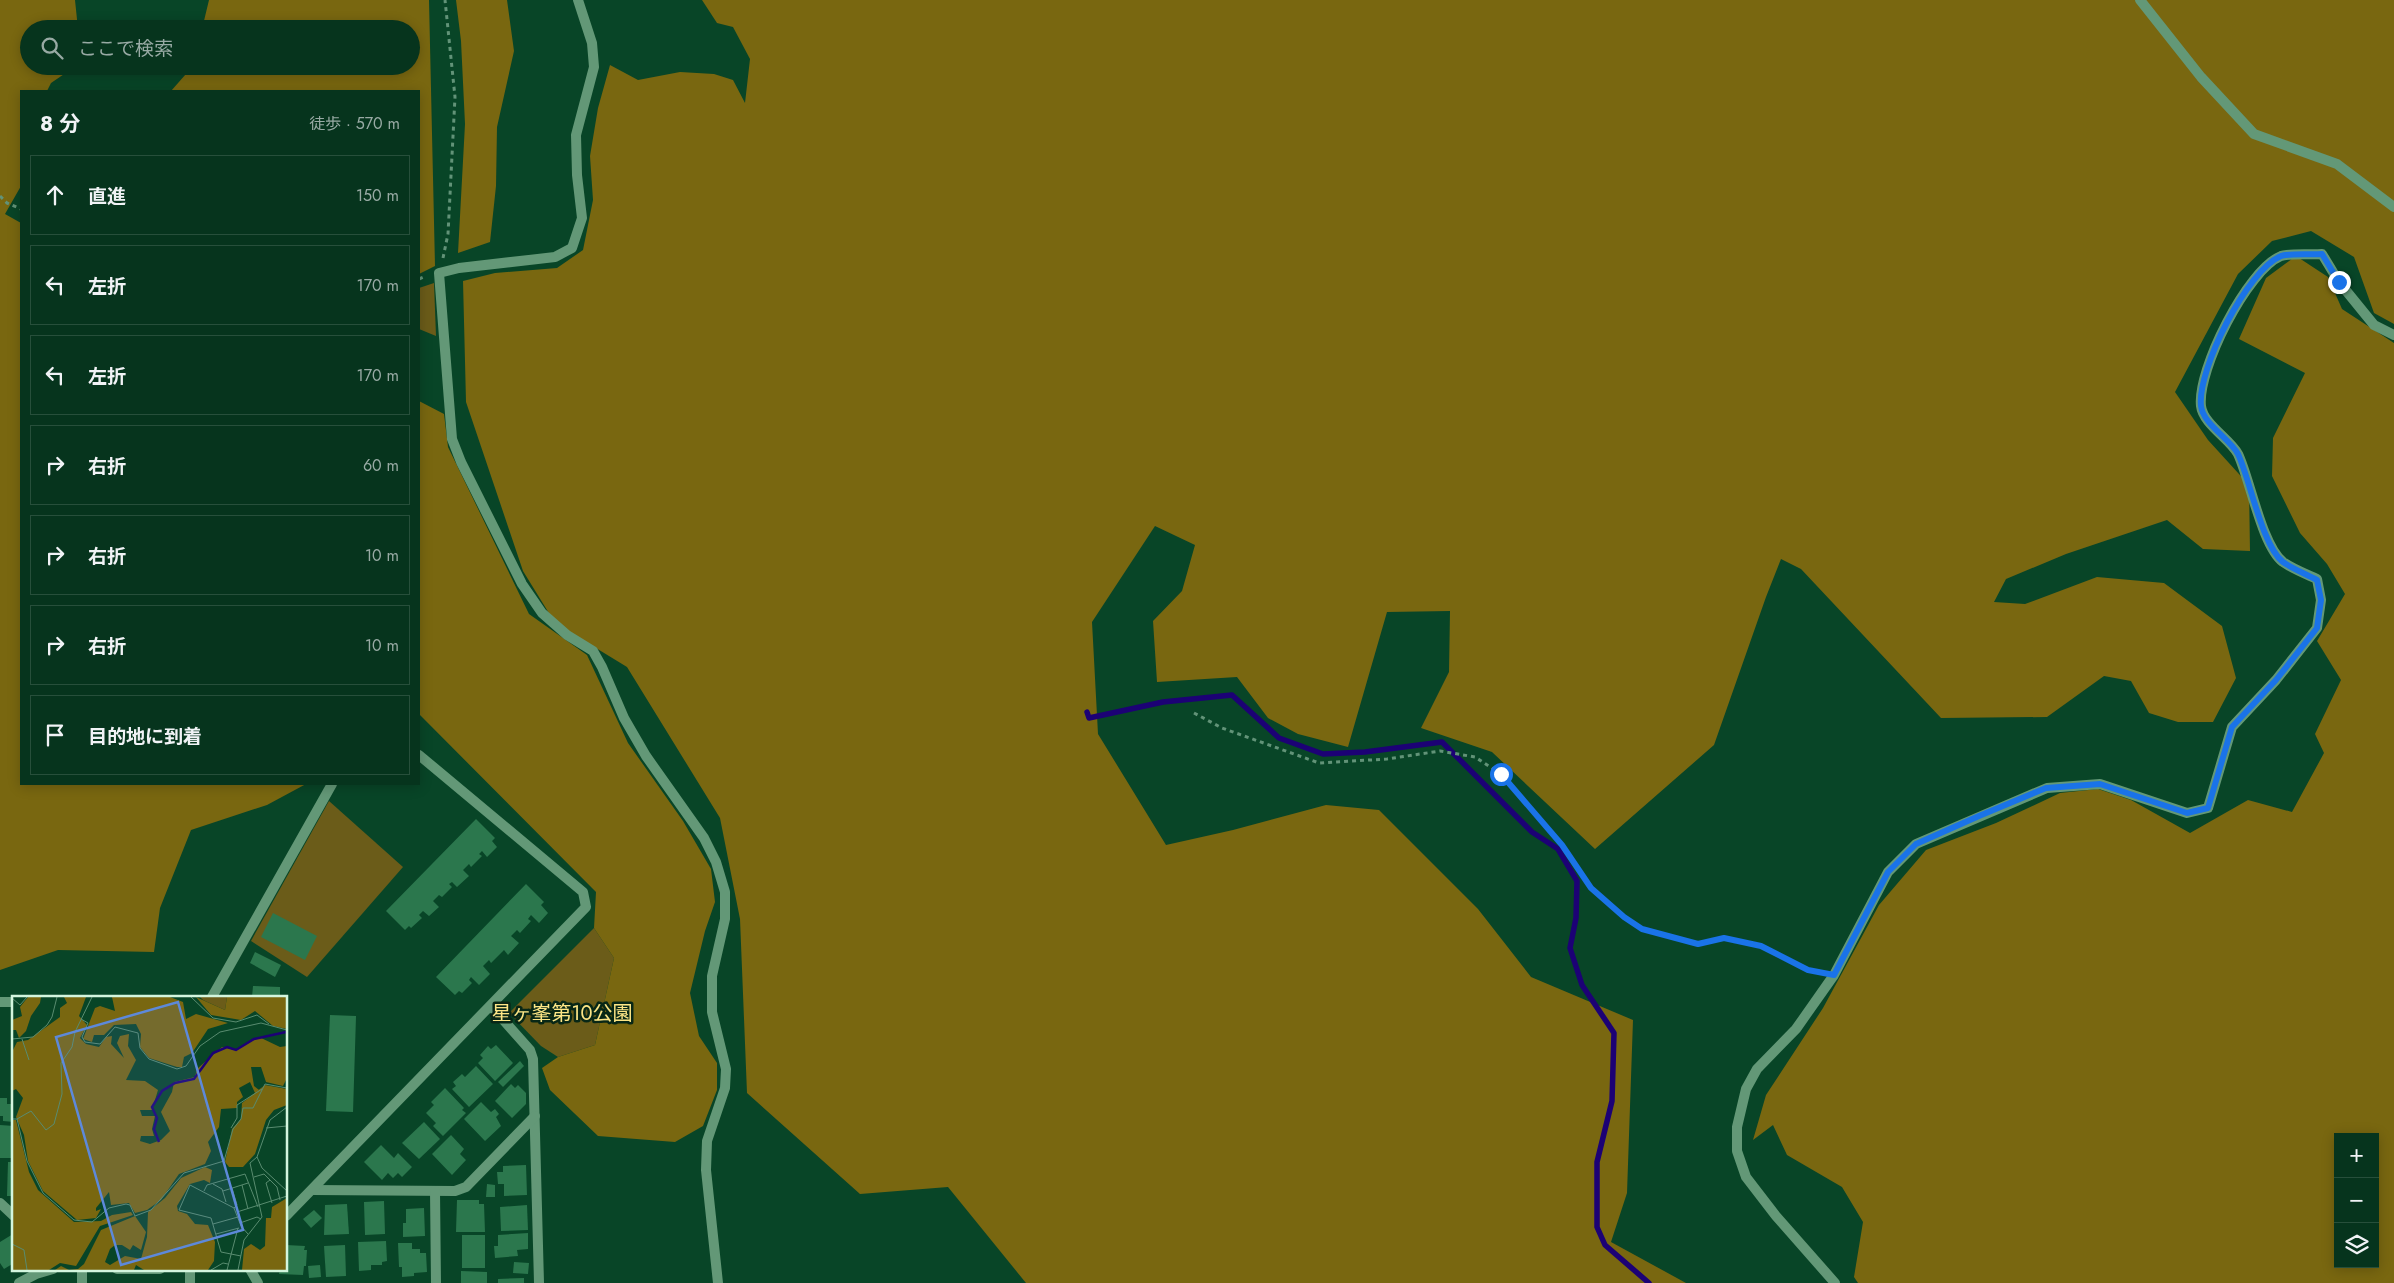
<!DOCTYPE html>
<html lang="ja">
<head>
<meta charset="utf-8">
<style>
	body { margin:0; font-family:Jost,"Noto Sans JP",sans-serif; background:#143f2a; color:#f1f3f6 }
	.controls { position:absolute; right:15px; bottom:15px; display:grid; overflow:hidden; border-radius:0px; box-shadow:0 2px 12px #0003 }
	.controls button { width:45px; height:45px; display:grid; place-items:center; padding:0; border:0; border-bottom:1px solid #274f3b; background:#06341d; color:#f1f3f6; font:25px sans-serif }
	.stop { position:absolute; width:15px; height:15px; margin:-11px; border:4px solid #1a73e8; border-radius:50%; background:#fff }
	.stop.end { background:#1a73e8; border-color:#fff; box-shadow:0 1px 5px #0008 }
	.list { margin:0; padding:0; list-style:none }
	h2 { display:flex; justify-content:space-between; align-items:center; height:65px; margin:0; padding:0 20px; font-size:21px }
	h2 small { font-size:16px; font-weight:400; color:#98aaa4 }
	.list li { display:grid; grid-template-columns:32px 1fr auto; gap:15px; align-items:center; box-sizing:border-box; height:80px; margin:0 10px 10px; padding:0 10px; border:1px solid #274f3b; border-radius:0px }
	.list b { display:block; font-size:19px; white-space:nowrap }
	.list em { font-size:16px; font-style:normal; color:#98aaa4 }
	.icon { flex:none; width:28px; height:28px; fill:none; stroke:currentColor; stroke-width:2; stroke-linecap:round; stroke-linejoin:round }
	.map { position:relative; flex:none; width:2394px; height:1283px; overflow:hidden }
	.search { position:absolute; background:#06341d; box-shadow:0 2px 12px #0003; left:20px; top:20px; width:400px; height:55px; display:flex; align-items:center; gap:12px; box-sizing:border-box; padding:0 18px; border-radius:28px; color:#98aaa4; font-size:19px }
	.panel { position:absolute; background:#06341d; box-shadow:0 2px 12px #0003; left:20px; top:90px; width:400px; height:695px; border-radius:0px }
	.map>svg:first-child { display:block }
	.green { fill:#6b5c19 }
	.forest { fill:#796710; fill-rule:evenodd }
	.lines { fill:none; stroke-linecap:round; stroke-linejoin:round }
	.stream { stroke:#1c0175; stroke-width:5.5 }
	.building { fill:#2b774d }
	.path { stroke:#629378; stroke-width:3; stroke-dasharray:4 4; stroke-linecap:butt }
	.minor { stroke:#639877; stroke-width:10 }
	.route { stroke:#1a73e8; stroke-width:6 }
	.labels { text-anchor:middle; stroke-width:5; stroke-linejoin:round; paint-order:stroke }
	.park-label { font-size:20px; fill:#fce586; stroke:#082716 }
	.inset-river { fill:none; stroke:#1c0175; stroke-width:2.5 }
	.inset-road { fill:none; stroke:#598c70; stroke-width:1 }
	.view { fill:#5d89da; fill-opacity:0.15; stroke:#5d89da; stroke-width:2.5 }
	.inset-edge { fill:none; stroke:#d3f6de; stroke-width:2.5 }
</style>
</head>
<body>
<div class="map">
<svg width="2394" height="1283" viewBox="0 0 2394 1283">
	<rect width="100%" height="100%" fill="#084527"/>
	<g class="green">
		<polygon points="434,283 436,336 419,329 419,288"/>
		<polygon points="329,801 403,867 307,977 251,941"/>
		<polygon points="594,928 614,958 595,1045 558,1057 541,1046 509,1013"/>
	</g>
	<g class="forest">
		<polygon points="0,0 75,0 78,29 29,29 29,66 76,66 51,83 47,91 21,91 21,186 5,214 21,223 21,784 306,784 267,805 191,830 160,908 154,952 58,950 0,970"/>
		<polygon points="209,0 429,0 435,266 419,274 419,91 171,91 193,66 411,66 411,29 202,29"/>
		<polygon points="456,0 507,0 514,51 497,127 496,186 490,242 458,253 465,124 461,41"/>
		<polygon points="702,0 2394,0 2394,324 2374,313 2354,257 2311,231 2272,241 2238,274 2175,392 2208,440 2249,485 2250,551 2203,549 2167,520 2066,554 2006,579 1994,602 2025,604 2097,577 2164,583 2222,626 2236,678 2213,722 2178,722 2149,713 2131,681 2104,676 2047,717 1941,718 1801,569 1781,559 1766,597 1714,745 1595,849 1492,752 1421,728 1449,672 1450,611 1387,612 1348,747 1298,734 1268,718 1237,677 1157,682 1153,621 1182,591 1195,545 1155,526 1092,622 1098,734 1166,845 1233,830 1326,805 1379,810 1478,909 1531,977 1633,1020 1627,1193 1611,1242 1686,1283 1026,1283 948,1187 860,1194 747,1093 740,919 720,818 627,667 555,623 523,571 466,402 463,281 495,273 557,268 583,250 593,200 590,156 598,108 610,65 638,80 680,72 714,74 733,80 745,103 750,59 733,27 717,23"/>
		<path d="M2296,256l32,21 14,32 52,34v940h-536l-4,-6 9,-55 -21,-35 -55,-32 -14,-30 -20,15 13,-45 57,-87 56,-103 47,-55 70,-27 64,-30 38,-4 33,11 59,33 58,-33 44,12 32,-59 -9,-19 26,-54 -24,-39 28,-47 -18,-30 -27,-31 -28,-57 1,-38 32,-65 -66,-34 27,-61zM2338,1137h37v127h-37z"/>
		<polygon points="419,401 444,414 448,447 529,614 587,655 628,743 683,821 711,869 715,902 705,931 690,993 699,1036 717,1063 717,1090 703,1126 675,1142 598,1136 550,1090 542,1068 558,1057 595,1045 614,958 594,928 596,892 419,714"/>
	</g>
	<g class="lines">
		<polyline class="stream" points="1087,712 1089,718 1163,702 1232,695 1279,738 1323,754 1365,752 1442,742 1532,832 1558,849 1577,881 1576,918 1570,948 1582,985 1614,1033 1612,1101 1597,1162 1597,1227 1605,1245 1649,1283"/>
	</g>
	<g class="building">
		<polygon points="476,819 495,838 492,841 497,847 487,857 482,851 479,854 482,856 471,867 469,864 463,870 469,876 457,887 452,882 449,884 452,887 442,897 439,895 433,901 439,907 429,916 423,911 419,915 422,918 411,928 409,926 405,930 386,911"/>
		<polygon points="526,884 544,902 541,905 548,913 539,923 531,915 528,919 531,921 520,933 517,930 511,936 519,943 508,955 504,950 491,963 489,960 483,966 490,974 479,985 471,977 469,980 472,983 462,993 459,991 455,995 436,977"/>
		<polygon points="273,913 317,936 305,960 261,937"/>
		<polygon points="255,952 281,965 275,977 250,963"/>
		<polygon points="253,986 280,987 280,997 252,997"/>
		<polygon points="330,1015 356,1016 353,1112 326,1111"/>
		<polygon points="496,1045 513,1063 495,1081 478,1063 483,1058 480,1055 488,1046 491,1049"/>
		<polygon points="520,1061 524,1066 503,1087 498,1082"/>
		<polygon points="476,1066 493,1084 469,1107 452,1089 456,1086 453,1082 462,1074 465,1077"/>
		<polygon points="511,1084 515,1088 518,1085 526,1093 526,1104 512,1118 495,1101"/>
		<polygon points="445,1088 464,1108 462,1110 466,1113 443,1136 433,1126 436,1123 426,1113 434,1105 431,1102"/>
		<polygon points="0,1098 7,1098 7,1104 14,1104 14,1122 3,1121 3,1116 0,1116"/>
		<polygon points="481,1102 491,1112 495,1109 499,1114 496,1117 501,1126 485,1141 464,1119"/>
		<polygon points="424,1122 440,1139 419,1159 402,1143"/>
		<polygon points="0,1125 14,1126 14,1158 0,1158"/>
		<polygon points="451,1135 464,1149 460,1154 466,1160 452,1175 432,1154"/>
		<polygon points="381,1145 394,1158 398,1153 412,1167 402,1177 398,1173 393,1178 388,1173 382,1180 364,1162"/>
		<polygon points="8,1162 14,1162 14,1196 7,1196"/>
		<polygon points="526,1165 527,1195 504,1196 504,1184 498,1184 497,1172 503,1172 503,1166"/>
		<polygon points="487,1184 495,1185 495,1197 486,1197"/>
		<polygon points="457,1200 479,1200 479,1204 484,1204 485,1232 456,1232"/>
		<polygon points="384,1201 385,1234 365,1235 364,1202"/>
		<polygon points="347,1204 349,1234 324,1235 325,1205"/>
		<polygon points="527,1205 528,1230 501,1231 500,1207"/>
		<polygon points="424,1208 425,1236 403,1237 403,1223 406,1223 406,1209"/>
		<polygon points="314,1210 322,1218 311,1228 303,1219"/>
		<polygon points="528,1233 528,1249 517,1250 518,1256 495,1258 494,1246 498,1246 498,1235"/>
		<polygon points="13,1234 14,1263 4,1269 0,1263 0,1242"/>
		<rect x="462" y="1235" width="23" height="33"/>
		<polygon points="386,1241 387,1261 382,1262 382,1265 371,1265 371,1270 359,1271 358,1242"/>
		<polygon points="398,1243 412,1243 412,1249 420,1249 420,1253 426,1253 427,1272 414,1273 414,1276 402,1277 402,1267 399,1267"/>
		<polygon points="286,1245 305,1246 304,1250 307,1250 306,1266 304,1266 303,1275 279,1274 280,1269 286,1269"/>
		<polygon points="345,1245 346,1276 326,1277 324,1246"/>
		<polygon points="514,1262 529,1263 528,1274 513,1273"/>
		<polygon points="320,1265 321,1277 309,1278 308,1266"/>
		<polygon points="461,1271 487,1272 487,1283 461,1283"/>
		<polygon points="524,1278 524,1283 498,1283 498,1279"/>
	</g>
	<g class="lines">
		<g class="path">
			<polyline points="0,196 7,203 21,209"/>
			<polyline points="443,258 448,234 455,97 445,0"/>
			<polyline points="419,279 426,276"/>
			<polyline points="1194,713 1222,728 1319,763 1387,759 1440,751 1475,757 1501,774 1562,845 1591,888 1624,917 1642,929 1698,944 1724,938 1761,946 1809,970 1820,972"/>
		</g>
		<g class="minor">
			<polyline points="578,0 592,43 594,67 576,135 577,175 582,218 572,248 555,257 459,268 439,273 452,439 461,462 522,584 542,613 567,635 593,651 602,667 624,718 646,756 704,838 716,862 725,892 725,919 712,976 712,1012 726,1069 725,1088 707,1141 706,1170 718,1283"/>
			<polyline points="2140,0 2201,77 2254,134 2337,164 2394,207"/>
			<polyline points="212,997 332,784"/>
			<polyline points="0,1002 14,1002"/>
			<polyline points="491,1006 530,1050 533,1059 539,1283"/>
			<polyline points="312,1190 455,1191 466,1187 535,1116"/>
			<polyline points="435,1191 436,1283"/>
			<polyline points="0,1203 14,1216"/>
			<polyline points="286,1216 586,907 583,892 419,755"/>
			<polyline points="82,1269 82,1283"/>
			<polyline points="117,1269 160,1269"/>
			<polyline points="250,1269 258,1283"/>
			<polyline points="19,1283 36,1274 53,1269"/>
			<polyline points="190,1283 190,1269"/>
			<path d="M1835,1283l-59,-67 -30,-39 -9,-26v-24l9,-38 11,-20 39,-40 38,-54 54,-103 28,-28 131,-56 53,-4 87,29 21,-5 24,-81 44,-47 41,-52 4,-28 -4,-21c-11,-5 -24,-10 -34,-17 -21,-16 -33,-83 -45,-108 -8,-15 -35,-30 -37,-48 -4,-36 46,-136 80,-150 8,-3 31,-1 41,-2l17,28 35,43 20,10"/>
		</g>
	</g>
	<g class="lines">
		<path class="route" d="M1501,774l61,71 29,43 33,29 18,12 56,15 26,-6 37,8 47,24 26,5 54,-103 28,-28 63,-28 67,-28 54,-4 87,29 21,-5 24,-81 44,-47 41,-52 4,-28 -4,-20c-11,-6 -24,-11 -34,-18 -21,-16 -33,-83 -45,-108 -8,-15 -35,-30 -37,-48 -4,-36 46,-136 80,-150 8,-3 31,-1 41,-2l17,28"/>
	</g>
	<g class="labels">
		<g class="park-label">
			<text x="562" y="1020">星ヶ峯第10公園</text>
		</g>
	</g>
	<g transform="translate(12 996)">
		<rect width="275" height="275" fill="#084527"/>
		<path d="M188,1h27l-2,13 -22,-10z" fill="#6b5c19"/>
		<path d="M16,1h13l-1,6 -9,13 -5,15 -7,7 -3,-8h-4v-10l10,-4 -2,-9zM52,1h22l-7,19 8,9 -7,13 6,6 13,3 7,-10 6,-1 -1,8 13,14 -7,-15 3,-7 9,-2 -1,12 8,14 -10,20 19,1 13,9 -6,20h-12l2,6h13l-3,13 2,7h-13l-1,5 10,3 11,-4 9,-9 -9,-19 11,-20 2,-10 21,-5 2,-8 25,-22 13,3 24,-13 21,10 7,-1v32l-4,8 -17,-4 -5,-15h-10l3,19 5,4 -4,3 -5,-11 -11,6 4,9 -6,5v6l-16,1 -2,18 -11,15 3,9 -6,13 -26,10 -18,26 -14,10 -12,3 -6,-10 -18,2 -2,-13 -13,16v3l5,-2 -5,9 -19,2 -34,-29 -15,-30 -4,-26 -8,-18 7,-19 -7,-9 -4,2v-39l5,-10 11,-2 32,-23v-9l7,-5zM100,1h58l13,5 3,17 10,-5 32,9 -20,6 -16,24 -8,4 -2,10h-5l-28,-9 -9,-11 1,-13 -5,-10 -22,1 -10,10h-10l-2,7 -9,-3 12,-31 5,-2 15,5zM184,1l29,13 2,-13h60v32l-14,-3 -18,-15 -14,9 -30,-5zM253,89l22,4v16l-13,5 -8,10 -11,34 -12,13h-14l-4,-5 7,-33 9,-10 1,-16zM0,124h4l13,52 9,18 36,32 27,-1 11,-6 19,-3 2,3 -33,11 -24,40 -16,-3 -11,7h-37zM193,171l7,3 -2,13 -6,-3 -14,4 -13,22 1,5 9,3 8,10 13,1 7,17 -1,19 -6,9h-64l-8,-5 -2,5h-79l6,-4 8,4 9,-1 6,-5 17,-34 34,-14 11,16 -5,18 -8,-5 -3,5 -8,-5h-7l-5,4 -5,13 5,3 15,-9 16,3 6,-22 1,-25 17,-14 16,-20zM275,202v72h-45l2,-21 7,-5 9,6 5,-4 1,-28h5l1,-11z" fill="#796710"/>
		<path class="inset-river" d="M147,146l-5,-13 3,-11 -5,-11 10,-16 13,-8 19,-4 19,-26 14,-6 9,3 18,-11 32,-7"/>
		<path class="inset-road" d="M179,1l22,21 23,4 21,-7 12,9M0,2l8,7 7,-8M69,23l7,4 -6,14 3,5 15,2 15,-17 23,6 2,15 9,11 28,10 9,-3 14,-20 20,-14 41,-9 26,7M0,43l21,-2 14,-12 5,-8 5,-20M10,43l7,21M275,111l-17,13 -13,37 5,11 25,23M0,123h5l14,-8 15,19 8,-6 8,-30 -1,-31 11,-16 3,-15 17,-35M5,123l10,42 16,32 31,27 18,2 17,-14 17,-4 4,1 5,11 16,-6 33,-37 40,-12 9,-32 8,-10 2,-11h10l12,-24 22,4M219,132l6,-10v-13l25,-16M254,132l21,-2M242,181l10,-3 13,13 3,13M258,184l-4,3 6,20M201,188l9,5 4,13M230,189l6,24M220,192l5,17 -3,3M192,195l3,-6 38,-11 13,33M211,195l25,-8M225,216l50,-16M228,227l17,-6 4,2M201,228l25,-7M204,238l23,-6M0,248l12,6 3,20M229,260l-20,-4 -10,-34 -32,-8 11,-25 44,23 7,18 7,8M199,274l12,-7 5,1M215,274l11,-42M226,274l6,-30 18,-23 -12,-54 7,-6"/>
		<path class="view" d="M166,6l65,228 -122,35 -65,-228z"/>
		<rect width="275" height="275" class="inset-edge"/>
	</g>
</svg>
<div class="controls">
<button>+</button>
<button>−</button>
<button><svg class="icon" aria-label="layers" viewBox="0 0 24 24"><path d="M12 4l9 5-9 5-9-5zM3 14l9 5 9-5"/></svg></button>
</div>
<div class="stop" style="left:1501px;top:774px"></div>
<div class="stop end" style="left:2339px;top:282px"></div>
<div class="search"><svg class="icon" aria-label="search" viewBox="0 0 24 24"><circle cx="10" cy="10" r="6"/><path d="M15 15l6 6"/></svg>ここで検索</div>
<section class="panel">
<h2>8 分<small>徒歩 · 570 m</small></h2>
<ul class="list">
<li><svg class="icon" aria-label="ahead" viewBox="0 0 24 24"><path d="M12 20V5M6 11l6-6 6 6"/></svg><div><b>直進</b></div><em>150 m</em></li>
<li><svg class="icon" aria-label="left" viewBox="0 0 24 24"><path d="M17 20v-9H6M10 6l-5 5 5 5"/></svg><div><b>左折</b></div><em>170 m</em></li>
<li><svg class="icon" aria-label="left" viewBox="0 0 24 24"><path d="M17 20v-9H6M10 6l-5 5 5 5"/></svg><div><b>左折</b></div><em>170 m</em></li>
<li><svg class="icon" aria-label="right" viewBox="0 0 24 24"><path d="M7 20v-9h11M14 6l5 5-5 5"/></svg><div><b>右折</b></div><em>60 m</em></li>
<li><svg class="icon" aria-label="right" viewBox="0 0 24 24"><path d="M7 20v-9h11M14 6l5 5-5 5"/></svg><div><b>右折</b></div><em>10 m</em></li>
<li><svg class="icon" aria-label="right" viewBox="0 0 24 24"><path d="M7 20v-9h11M14 6l5 5-5 5"/></svg><div><b>右折</b></div><em>10 m</em></li>
<li><svg class="icon" aria-label="arrive" viewBox="0 0 24 24"><path d="M6 21V4h12l-3 4 3 4H6"/></svg><div><b>目的地に到着</b></div></li>
</ul>
</section>
</div>
</body>
</html>
